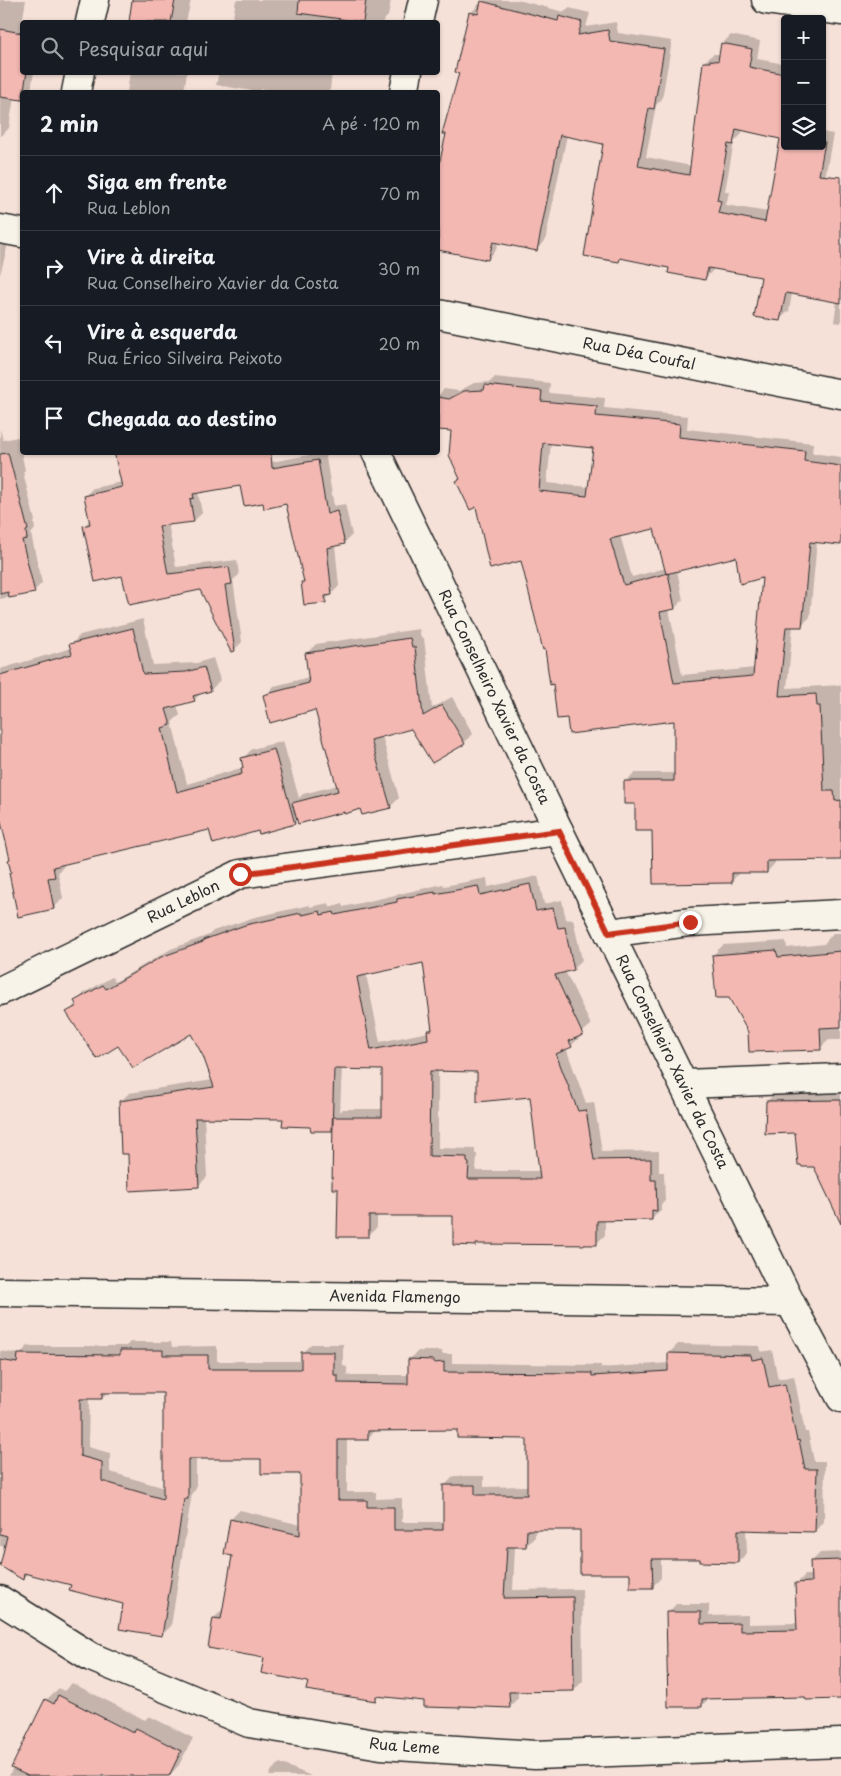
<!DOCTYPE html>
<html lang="pt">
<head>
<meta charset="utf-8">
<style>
	body { margin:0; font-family:"Playpen Sans",sans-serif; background:#20242c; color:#f1f3f6 }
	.controls { position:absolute; right:15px; top:15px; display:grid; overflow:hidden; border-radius:5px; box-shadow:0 1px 4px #0004 }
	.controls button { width:45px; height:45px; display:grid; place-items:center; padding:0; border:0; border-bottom:1px solid #363941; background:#171b24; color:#f1f3f6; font:25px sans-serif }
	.stop { position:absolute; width:15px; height:15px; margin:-11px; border:4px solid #c8321e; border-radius:50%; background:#fff }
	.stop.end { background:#c8321e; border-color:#fff; box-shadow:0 1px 5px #0008 }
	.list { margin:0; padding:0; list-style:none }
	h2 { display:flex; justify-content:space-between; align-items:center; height:65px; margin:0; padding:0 20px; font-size:21px }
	h2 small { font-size:16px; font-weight:400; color:#9ea1a6 }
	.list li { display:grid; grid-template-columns:32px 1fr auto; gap:15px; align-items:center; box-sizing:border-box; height:75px; padding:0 20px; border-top:1px solid #363941 }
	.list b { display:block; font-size:19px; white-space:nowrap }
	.list p { margin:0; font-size:16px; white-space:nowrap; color:#9ea1a6 }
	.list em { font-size:16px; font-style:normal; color:#9ea1a6 }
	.icon { flex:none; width:28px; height:28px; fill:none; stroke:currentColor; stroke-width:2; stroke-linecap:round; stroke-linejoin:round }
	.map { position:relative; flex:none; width:841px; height:1776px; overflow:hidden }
	.search { position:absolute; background:#171b24; box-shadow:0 1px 4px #0004; left:20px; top:20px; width:420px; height:55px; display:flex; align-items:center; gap:12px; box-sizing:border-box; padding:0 18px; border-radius:5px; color:#9ea1a6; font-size:19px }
	.panel { position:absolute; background:#171b24; box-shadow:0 1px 4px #0004; left:20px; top:90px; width:420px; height:365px; border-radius:5px }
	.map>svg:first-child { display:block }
	.shadow { fill:#0003; fill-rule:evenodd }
	.building { fill:#f3b8b2; stroke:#2b2b2b; fill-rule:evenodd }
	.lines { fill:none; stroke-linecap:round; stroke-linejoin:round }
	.minor-casing { stroke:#2b2b2b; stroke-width:31 }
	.tertiary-casing { stroke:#2b2b2b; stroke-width:31 }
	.secondary-casing { stroke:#2b2b2b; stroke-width:31 }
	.minor { stroke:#f7f3e8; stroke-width:28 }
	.tertiary { stroke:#f7f3e8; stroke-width:28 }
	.secondary { stroke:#f7f3e8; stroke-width:28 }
	.route { stroke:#c8321e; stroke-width:6 }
	.labels { text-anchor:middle; stroke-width:4.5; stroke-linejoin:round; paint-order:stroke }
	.street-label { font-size:15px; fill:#2b2b2b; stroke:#f7f3e8 }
</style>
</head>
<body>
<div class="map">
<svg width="841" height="1776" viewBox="0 0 841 1776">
	<rect width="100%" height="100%" fill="#f6e1d8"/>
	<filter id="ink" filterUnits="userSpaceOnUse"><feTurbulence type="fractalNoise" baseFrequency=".02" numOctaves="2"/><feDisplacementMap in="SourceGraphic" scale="10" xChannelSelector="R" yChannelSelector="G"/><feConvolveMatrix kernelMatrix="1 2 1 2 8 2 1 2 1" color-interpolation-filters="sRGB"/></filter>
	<g filter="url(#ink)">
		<g class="shadow">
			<polygon points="0,0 26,0 22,23 22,72 34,72 31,90 28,92 22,92 22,98 14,97 9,128 0,137"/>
			<polygon points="133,0 191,0 186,22 130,22"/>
			<polygon points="236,0 391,0 388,16 382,22 364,22 339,18 339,22 232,22"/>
			<path d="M484,0h34l46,12 5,-4 21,5 -4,14 30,-5 2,11 54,8 -10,58 -6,6 -10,52 45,9 13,-104 9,-8h5l2,-2 2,-8 9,-9 29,6 -3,18 28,5v82h37v-14l11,2 -10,55 18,4v130l-7,-1 3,-21 -45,-8 -3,18 -9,8 -18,-43 -48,-8 -1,2 -8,9 -34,-12 -48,-10 -4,4 -14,-118 -38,-8 -22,106 -8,8 -39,-7 -2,8 -8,9 -50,-10v-52l33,-184 8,-9h3zM743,129l39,6 -14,77 -42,-7 3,-13 -4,-1 9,-49 7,-7z"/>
			<polygon points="130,72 187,72 184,92 127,92"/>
			<polygon points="219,72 332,72 330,90 327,92 281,92 261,89 259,92 216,85"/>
			<polygon points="0,242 8,244 0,275"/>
			<path d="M495,377l55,6 -1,10 56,5 -1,10 84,8 -1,13 126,14 -1,10 29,4v87l-24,-3 -7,76 -9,9h-8l-6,62 54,-3v174l-66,1v3l-8,9h-27l-9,10 -77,-52 -18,-27 -11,-21 9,-9h41l1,-53 -107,-4 -15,-33 -32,-123 -65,-79 4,-3 -9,-48 -14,-2v-32l6,-7 15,2 15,-8 16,-1zM551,443l43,3 -5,41 -42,-4zM655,527l11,41 -34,9 -12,-42zM737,556l27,20 -9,92 -73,7 -13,-66 6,-1 8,-8 -6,-30z"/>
			<polygon points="0,429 3,440 18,437 25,470 23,472 35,521 34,523 35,529 31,534 42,583 34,591 0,599"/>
			<polygon points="325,452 334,506 345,504 352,535 344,543 335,545 339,586 325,601 303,583 305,581 287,503 264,502 241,485 198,492 202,513 194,521 168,523 176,567 237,560 239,575 233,580 242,642 234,650 200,589 123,575 84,526 90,520 85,496 93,488 122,482 266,463"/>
			<polygon points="143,619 153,665 197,663 213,658 220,680 211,690 202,692 194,700 177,705 180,715 172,722 187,784 244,767 242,759 252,749 283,741 299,798 303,794 338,785 316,709 265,696 274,686 310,677 307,653 316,644 419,629 421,638 424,638 432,708 452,697 473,734 464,743 412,728 382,736 399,798 390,807 361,808 345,810 298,819 294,823 259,830 210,828 63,863 64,866 58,873 63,898 54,908 12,872 11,858 0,813 0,669 72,648 71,645 80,635"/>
			<path d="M538,876l6,28 18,-4 4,20 7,-1 9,41 -9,9 -8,2 26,54 -12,10 1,2 -9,9 -5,2 20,55 8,-1 8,50 57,-1v21h5l1,29 -4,4v5l-9,9 -47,1v15l-8,8h-120l-2,2 -21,-30h-77v12l-9,9 -28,-48 -6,-61 -3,3 -47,-13h-80l3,60 -9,9 -69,-33 -9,-51 9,-9 84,-13 -8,-24 -13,-24 -74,13 -50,-32 16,-20 28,-16 3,5 56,-33 38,-14 4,-4 42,-14 55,-12v2l19,-4 1,4 12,-3 1,3 100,-23 1,2 43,-8 1,9zM424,962l9,64 -5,6 -48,10 -14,-68zM342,1068l42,1 -1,40h-40l-3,3zM438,1070h40l53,26 9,75h-64l1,-17h-2v-5l-37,-1z"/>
			<polygon points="833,933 841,933 841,1040 829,1040 820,1048 750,1032 713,955 723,945 786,941 787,948 824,944"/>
			<polygon points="780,1089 841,1089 841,1221 796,1132 767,1101"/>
			<path d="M130,1342h41l1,5 45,-1v15h85v-8l9,-9h32v22l4,1v8h62v-15l9,-9h24v3h10v9l149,2v3l68,-5v-10l9,-9 82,2 1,6 11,-2 6,29 16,-3 11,56h3l6,29h11l-1,61 -9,9 -69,-2 1,24 -9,9 -36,-4 -41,-1v21l-9,9 -21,-15 -50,-43h-46v8l-9,9h-11l-2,44 69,-1 1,92 -9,9 -56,1v7l-9,9 -47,-2 -2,2 -34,-7 -46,-5 -5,5 -66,-19 -44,-24 -51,-39 9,-9 10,-54 -2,-36 9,-9 61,15v-52l-38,-15h-67v31l-4,4 -21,133 -9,9 -38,-32 -52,-19 -44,-11 -6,6 -16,-32 -6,-1v-195l20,3 8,-8h98zM108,1392h56l1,96 -55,-16v-19l-22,-6 1,-49h13zM458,1429l71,9 -1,48 -44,1v-11h-30l-10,10v36h-42v-24l-26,1v-7h-29v-53h20l9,-9z"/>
			<polygon points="841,1552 841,1698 807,1696 710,1698 702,1705 668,1613 676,1604 709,1604 709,1616 748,1615 748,1624 798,1623 797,1583 805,1575 812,1575 811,1562 820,1553"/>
			<polygon points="72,1683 145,1720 149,1716 193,1738 179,1765 169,1776 9,1776 46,1700 59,1688 64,1691"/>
			<polygon points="280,1763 311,1776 269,1776 272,1770"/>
		</g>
		<g class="building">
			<polygon points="132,0 175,0 171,22 129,22"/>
			<polygon points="299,0 366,0 363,22 298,13"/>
			<path d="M481,1l77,20 1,-5 23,6 -4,13 30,-5 2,11 54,8 -10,60 -5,-1 -11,58 51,9 14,-113h7v-2l8,1 3,-18 31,6 -3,18 36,7v72h37v-4h3l-6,33 22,2v126l-55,-10 -6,28 -26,-4 7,-40 -53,-9 -3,12 -37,-7 1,-5 -49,-10 -1,4 -35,-6 19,-112 -43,-9 -23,116 -44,-9 -5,18 -50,-10v-81l8,-35h-4l17,-61 -4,-1 14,-60 9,2zM736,129l44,10 -15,83 -47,-9 3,-12 -4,-1 11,-56 5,1z"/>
			<polygon points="0,29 22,33 22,72 27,72 22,100 0,97"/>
			<path d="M485,385l57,6 -1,10 56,5 -1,10 84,8 -1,13 126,14 -1,10 37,5v79l-31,-3 -8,85h-16l-7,69 37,-2 1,12h3l4,85h10l1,10 6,-1v60l-74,1v12h-35v10l-79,1 -1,-53h-17v-27h-11v-23h50v-60l-105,13 -2,-16 -10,1 -4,-35 -3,1 -5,-36 -2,1 -22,-89 -31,8 -14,-62 -6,3 -14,-29 4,-2 -11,-24 2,-24 -13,-1v-33l11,2 15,-8 20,-1zM543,443l50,5 -6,48 -48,-5zM654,529l12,45 70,-17 4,27 22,-6 -9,98 -79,7 -14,-71 15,-3 -7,-36 -44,12 -14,-46z"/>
			<polygon points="114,452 271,452 272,468 318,460 327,514 337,511 345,544 327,548 332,595 325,596 326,603 304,605 301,582 304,582 286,504 264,509 263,503 244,506 240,486 193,494 194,498 190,499 194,522 159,526 168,574 229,567 232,584 225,585 235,651 231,652 200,590 129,605 122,576 95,582 83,526 90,524 84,496 122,487"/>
			<polygon points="8,453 28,530 26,531 27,539 22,540 35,593 9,598 8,592 0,594 0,454"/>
			<polygon points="133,628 143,674 186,672 204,667 211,691 193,696 195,701 166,709 171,725 162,728 177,792 242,774 241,768 243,768 241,758 274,749 295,824 259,834 258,831 213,844 209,830 53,867 55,877 48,878 54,909 18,917 9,873 11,872 8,860 10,859 0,818 0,675 72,654 69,644"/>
			<polygon points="410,638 412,647 415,647 423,716 442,705 465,744 432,763 411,729 371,740 391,808 362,815 360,809 345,814 344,812 298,824 292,803 338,791 315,710 270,723 263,695 309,683 305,653"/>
			<path d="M530,884l6,27 17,-3 5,20 7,-1 3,16 6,27 -19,5 28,60 -14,6 3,6 -16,7 22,57 8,-1 8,50 57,-1v21h5l1,31 -5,-1v10l-55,1v24l-121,-1v2l-23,-1v-29h-84v21h-32l1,-48h-6l1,-72h49v-47l-48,-1 -2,62h-21l-1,-4 -28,-1 1,-7 -88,-1 4,69 -70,4 -1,-37h-7l-2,-53 95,-14 -11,-31 -12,-22 -58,34 -15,-22 -21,13 -31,-47 11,-6 -3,-5 29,-16 3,4 55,-32 42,-15v-2l42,-15 56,-12 1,2 18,-4 1,4 13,-3 1,3 62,-13v-3l38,-7v2l43,-8 2,9zM423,963l9,67h-5l1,9 -57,11 -14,-73zM430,1071l47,1v30l53,-5 10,82h-72l1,-16 -2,-1v-5l-38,-1z"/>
			<polygon points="776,950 778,957 841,951 841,1027 820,1028 821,1050 749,1052 748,1032 729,998 716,998 712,955"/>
			<polygon points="841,1100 841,1224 814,1167 802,1167 801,1165 798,1165 795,1133 765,1134 766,1101"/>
			<path d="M120,1350h43v5h45v14h93v-17h33v23h4v8l70,1v-25l25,1 1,3 10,-1v10l148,1v3l76,-5v-18l83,2 1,5 11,-2 6,29 16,-3 12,57 2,-1 6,29h12l-2,63 -77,-2v33l-38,-1v-3h-48l1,29h-23v-14h-50v-44h-53l-1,17h-19l-3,51 69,-1 1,94 -65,1 1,16 -50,-2v2l-36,-1v-6l-48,-5v5l-70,-11 2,-8 -47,-9 3,-15 -56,-10 5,-30 8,1 11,-63 -8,-2 6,-35 70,16v-61h-39v-15h-73v40h-4l-22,137 -43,-7 4,-25 -54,-14 2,-5 -47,-12 -1,7 -23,-14 7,-30 -7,-2v-174l17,3 1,-9 102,1zM102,1393h61v106l-61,-18v-19l-22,-6v-57h22zM457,1430v8l70,1v56h-52v-10h-32v45h-49v-23h-27v-7h-29v-60h30v-9z"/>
			<polygon points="841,1560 841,1699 806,1700 805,1697 702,1699 702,1707 668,1707 666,1612 701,1612 701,1624 740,1623 740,1631 797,1630 795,1583 811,1582 810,1561"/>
			<polygon points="58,1695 133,1733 136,1728 181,1751 169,1776 28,1776 11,1768 45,1699 54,1704"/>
		</g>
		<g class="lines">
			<g class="minor-casing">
				<g id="minor">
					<polyline points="766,0 841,11"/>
					<polyline points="90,22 95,0"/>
					<polyline points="76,92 80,72"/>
					<polyline points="609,933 690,922 841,914"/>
					<path id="s1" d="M0,991l240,-117 319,-43"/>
					<polyline points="684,1084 841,1078"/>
					<path id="s2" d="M0,1292l790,10"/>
					<path id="s3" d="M0,1600l91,57 158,66 132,22 154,10 306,-12"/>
				</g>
			</g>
			<g class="tertiary-casing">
				<g id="tertiary">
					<polyline points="418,22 423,0"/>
					<polyline points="404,92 408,72"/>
					<path id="s4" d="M376,452l183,379 231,471 51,96"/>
				</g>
			</g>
			<g class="secondary-casing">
				<g id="secondary">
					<polyline points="0,229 22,233"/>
					<path id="s5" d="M438,314l403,80"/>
				</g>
			</g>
			<use href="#minor" class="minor"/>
			<use href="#tertiary" class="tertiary"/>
			<use href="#secondary" class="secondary"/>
		</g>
	</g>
	<g class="lines" filter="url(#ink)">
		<polyline class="route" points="240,874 559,831 609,933 690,922"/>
	</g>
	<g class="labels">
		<g class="street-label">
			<text dy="5" stroke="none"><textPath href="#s5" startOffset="205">Rua Déa Coufal</textPath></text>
			<text dy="5" stroke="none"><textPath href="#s4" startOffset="272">Rua Conselheiro Xavier da Costa</textPath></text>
			<text dy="5" stroke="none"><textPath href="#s1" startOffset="204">Rua Leblon</textPath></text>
			<text dy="5" stroke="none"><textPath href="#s4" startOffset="678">Rua Conselheiro Xavier da Costa</textPath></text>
			<text dy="5" stroke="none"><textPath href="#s2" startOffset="395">Avenida Flamengo</textPath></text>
			<text dy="5" stroke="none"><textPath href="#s3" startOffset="436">Rua Leme</textPath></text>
		</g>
	</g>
</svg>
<div class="controls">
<button>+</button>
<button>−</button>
<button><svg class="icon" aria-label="layers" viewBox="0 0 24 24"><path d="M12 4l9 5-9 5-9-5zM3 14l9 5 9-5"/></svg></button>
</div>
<div class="stop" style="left:240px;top:874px"></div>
<div class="stop end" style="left:690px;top:922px"></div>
<div class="search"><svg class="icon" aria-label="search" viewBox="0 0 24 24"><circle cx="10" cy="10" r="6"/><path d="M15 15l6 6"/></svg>Pesquisar aqui</div>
<section class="panel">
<h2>2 min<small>A pé · 120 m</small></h2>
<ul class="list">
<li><svg class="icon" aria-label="ahead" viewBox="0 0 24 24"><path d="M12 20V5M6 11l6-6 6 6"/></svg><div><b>Siga em frente</b><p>Rua Leblon</p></div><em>70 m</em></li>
<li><svg class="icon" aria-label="right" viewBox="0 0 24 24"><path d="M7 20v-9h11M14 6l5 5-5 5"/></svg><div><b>Vire à direita</b><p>Rua Conselheiro Xavier da Costa</p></div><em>30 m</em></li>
<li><svg class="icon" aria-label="left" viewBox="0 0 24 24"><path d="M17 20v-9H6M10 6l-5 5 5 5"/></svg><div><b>Vire à esquerda</b><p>Rua Érico Silveira Peixoto</p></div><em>20 m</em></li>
<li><svg class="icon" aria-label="arrive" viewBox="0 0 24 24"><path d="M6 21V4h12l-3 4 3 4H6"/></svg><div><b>Chegada ao destino</b></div></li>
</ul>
</section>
</div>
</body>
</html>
